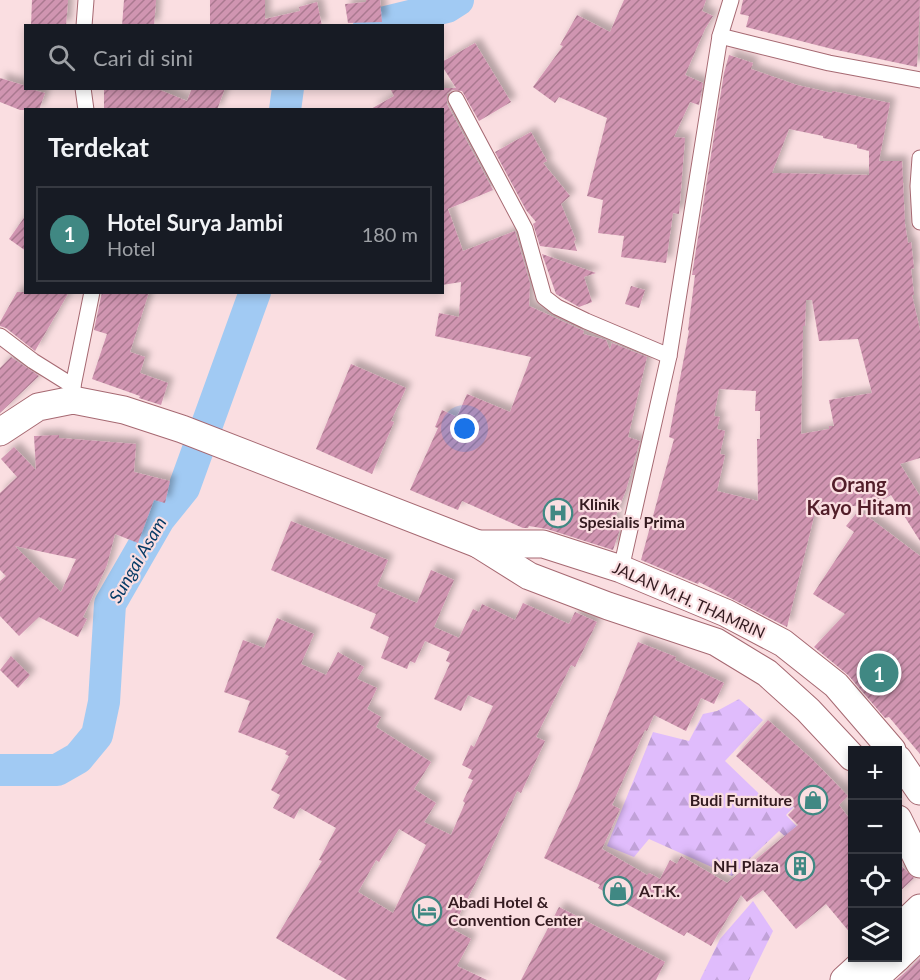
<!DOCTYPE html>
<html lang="id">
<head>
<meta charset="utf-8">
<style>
	body { margin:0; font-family:Lato,sans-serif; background:#242831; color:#f1f3f6 }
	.controls { position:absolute; right:18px; bottom:18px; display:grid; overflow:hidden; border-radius:0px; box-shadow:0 3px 9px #0003 }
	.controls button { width:54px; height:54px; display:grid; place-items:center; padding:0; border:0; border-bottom:2px solid #363941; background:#171b24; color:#f1f3f6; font:30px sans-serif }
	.you { position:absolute; left:465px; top:429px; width:21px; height:21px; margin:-15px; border:4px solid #fff; border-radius:50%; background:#1a73e8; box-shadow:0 0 0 9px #1a73e833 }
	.badge { display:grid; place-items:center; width:39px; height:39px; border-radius:50%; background:#408883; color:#fff; font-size:20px; font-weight:700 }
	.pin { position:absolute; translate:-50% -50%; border:3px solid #fff; box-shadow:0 2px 6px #0006 }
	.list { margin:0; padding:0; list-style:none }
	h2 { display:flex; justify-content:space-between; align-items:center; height:78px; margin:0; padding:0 24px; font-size:26px }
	h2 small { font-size:20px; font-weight:400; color:#9ea1a6 }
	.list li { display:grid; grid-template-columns:39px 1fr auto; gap:18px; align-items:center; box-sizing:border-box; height:96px; margin:0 12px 12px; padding:0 12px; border:2px solid #363941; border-radius:0px }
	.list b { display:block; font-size:22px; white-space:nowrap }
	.list p { margin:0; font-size:20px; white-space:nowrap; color:#9ea1a6 }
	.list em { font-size:20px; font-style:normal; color:#9ea1a6 }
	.icon { flex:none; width:33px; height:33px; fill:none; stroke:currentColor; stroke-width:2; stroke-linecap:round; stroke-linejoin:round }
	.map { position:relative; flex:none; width:920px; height:980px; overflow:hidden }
	.search { position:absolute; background:#171b24; box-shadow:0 3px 9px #0003; left:24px; top:24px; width:420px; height:66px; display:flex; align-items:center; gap:15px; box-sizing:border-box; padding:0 21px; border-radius:0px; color:#9ea1a6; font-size:22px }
	.panel { position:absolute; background:#171b24; box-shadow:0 3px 9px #0003; left:24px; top:108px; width:420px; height:186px; border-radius:0px }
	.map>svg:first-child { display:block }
	.forest { fill:url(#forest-firs) }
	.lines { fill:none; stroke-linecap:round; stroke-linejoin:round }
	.river { stroke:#a1caf3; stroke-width:32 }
	.building { fill:url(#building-hatch); fill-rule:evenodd; filter:url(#shadow) }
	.street-casing { stroke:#a66972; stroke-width:17 }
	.highway-casing { stroke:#a66972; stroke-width:29 }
	.street { stroke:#fff; stroke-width:15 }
	.highway { stroke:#fff; stroke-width:27 }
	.labels { text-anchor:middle; stroke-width:4.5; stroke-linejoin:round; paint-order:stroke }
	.poi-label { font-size:16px; font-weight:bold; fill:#341b20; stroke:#fadee1; text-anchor:start }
	.street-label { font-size:16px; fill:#341b20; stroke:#fadee1 }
	.water-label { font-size:18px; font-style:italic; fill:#063b66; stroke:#fadee1 }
	.quarter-label { font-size:20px; font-weight:bold; fill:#521e29; stroke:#fadee1 }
</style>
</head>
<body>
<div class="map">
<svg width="920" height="980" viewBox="0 0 920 980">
	<defs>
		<pattern id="forest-firs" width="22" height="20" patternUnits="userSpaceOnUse" patternTransform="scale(1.5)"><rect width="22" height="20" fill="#e0bcfc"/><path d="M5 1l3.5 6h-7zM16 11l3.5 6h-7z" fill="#c1a1d8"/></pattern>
		<pattern id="building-hatch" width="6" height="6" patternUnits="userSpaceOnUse" patternTransform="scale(1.5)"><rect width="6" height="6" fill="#d095b1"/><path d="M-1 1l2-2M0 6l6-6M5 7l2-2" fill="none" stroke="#aa7990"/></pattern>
		<filter id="shadow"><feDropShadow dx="5.5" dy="-5.5" stdDeviation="3" flood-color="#0004"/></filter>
	</defs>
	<rect width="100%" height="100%" fill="#fadee1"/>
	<g class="forest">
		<polygon points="739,699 763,720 725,761 775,809 814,768 822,778 786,815 807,837 797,847 779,831 732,876 649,839 634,857 607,846 653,732 689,741 703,714 717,711"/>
		<polygon points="753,901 773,931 749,980 700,980 720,939"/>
	</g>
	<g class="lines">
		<g class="river">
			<polyline points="369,26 447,7 458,0"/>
			<polyline points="285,110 288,88"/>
			<polyline points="0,770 57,770 78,758 97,735 104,702 110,604 159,519 184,488 255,292"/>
		</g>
	</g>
	<g class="building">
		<polygon points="32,0 68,0 66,26 31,26"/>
		<polygon points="124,0 156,0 154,26 122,26"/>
		<polygon points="210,0 265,0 265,19 300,11 299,7 317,2 322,26 210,26"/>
		<polygon points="366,0 380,0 382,22 348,23 345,4 366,2"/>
		<polygon points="624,0 706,0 702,11 713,16 705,29 685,75 703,83 699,105 690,102 674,137 685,138 679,214 673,213 666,263 621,257 624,236 598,233 603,200 587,196 607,118 559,97 555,103 533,87 563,46 560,45 577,15 610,32"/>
		<polygon points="743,0 920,0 917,67 832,49 746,27 749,16 740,14"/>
		<polygon points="475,43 511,102 479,121 462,91 452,90 447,94 447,104 493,190 448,209 463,251 515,231 530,283 529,306 584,331 583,334 606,340 610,350 612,343 647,357 628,437 640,441 626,490 613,523 621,526 613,550 547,529 529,526 528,528 523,528 462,501 458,510 410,490 438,428 435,427 442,410 457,417 467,394 510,412 531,357 435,336 439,313 459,317 461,282 442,285 442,110 369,110 394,96 390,88 456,88 442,66 442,62"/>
		<path d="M729,55l24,8 -2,6 46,16 35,8v-2l58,12 -11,58h23l3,63 3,19 3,-1 3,26 -3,1 3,26h-2l8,35v128l-20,6 20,32v45l-29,-46 -20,12 -54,-3 -30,123 -88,-45 -1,2 -57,-24 33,-121 -5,-2 20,-106 -1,-1 7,-55h-3l32,-202zM789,129l34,7v2l34,7v3l12,3v24l-97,-2zM806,300h6l7,41 39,-2 14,54 -43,7 5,26h-5v3l-28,5 2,-108h2zM719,389l37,2 -1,20h5v28h-3l1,62 -41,-10 8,-36 -5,-1 5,-23 -8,-2 3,-12 -6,-1z"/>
		<polygon points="0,78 26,86 26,88 45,93 39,110 20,110 0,102"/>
		<polygon points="104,88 155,88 187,101 192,88 225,88 217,110 104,110"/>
		<polygon points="531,132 547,161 543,163 570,196 561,204 576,240 574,241 577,251 540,246 533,224 536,222 526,210 495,152"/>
		<polygon points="26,215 26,251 9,239"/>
		<polygon points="542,254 596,273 584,277 592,302 579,307 556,294"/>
		<polygon points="631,286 645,290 639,308 625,304"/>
		<polygon points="17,292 69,292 35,351 6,328 0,326 0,322"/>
		<polygon points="102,292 149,292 130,352 145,357 140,373 168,383 161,405 139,398 140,396 92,379 107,334 94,330"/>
		<polygon points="11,357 39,376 0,413 0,368"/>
		<polygon points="351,364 406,388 391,421 394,422 372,474 316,449"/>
		<path d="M59,435v3l77,6 -2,28 36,9 -5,22 -11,-3 -16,43 -23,-9 -8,31 -24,52 4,2 -9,18 -39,-20 -20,19 -19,-20v-35l6,-5 -6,-6v-77l17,-16 -16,-18 13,-12 22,23 -2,-34zM15,546l61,13 -15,33z"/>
		<polygon points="859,510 920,556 920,754 889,717 885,718 848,675 814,647 845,614 813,594 854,532 846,526"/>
		<path d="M291,521l97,39 -11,26 40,17 14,-33 23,10 -20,47 25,11 14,-29 6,3 3,-8 33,16 8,-17 46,21 6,-12 22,10 -22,45 -4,-2 -35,72 9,4 -24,52 -4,-2 -39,87 -26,51 19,10 -14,27 30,14h-140l-71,-42 46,-77 -3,-1 17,-32 -36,-20 -6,11 -21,-11 7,-13 -9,-5 18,-34 -4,-2 2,-3 -49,-19 12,-31 -26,-9 19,-52 21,8 13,-30 37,16 -13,30 25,11 12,-23 26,15 -7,12 20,9 -10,21 14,8 -5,10 55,35 -17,27 22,14 -12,19 27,13 14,-32 -2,-2 10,-21 -5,-2 4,-8 -10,-5 9,-20 3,2 19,-41 -25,-11 -7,16 -27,-12 16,-36 -4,-2 4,-9 -25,-11 -10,22 -5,-2 -3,8 -26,-11 8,-21 -19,-9 6,-14 -105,-44zM399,829l27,16 -33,68 -35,-21 18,-32 3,2z"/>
		<polygon points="638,642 676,657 675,660 724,683 714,704 701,698 686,731 654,715 647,731 645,730 612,805 620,809 602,849 647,875 649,873 660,879 670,860 677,864 681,856 727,883 798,825 788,815 795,808 736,756 768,720 813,760 848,796 839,805 852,822 852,935 826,904 796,929 763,890 747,902 741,895 711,946 687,932 684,936 598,888 600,885 544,858 577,788"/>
		<polygon points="11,656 30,675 18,688 0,670"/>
		<polygon points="897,862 914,878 897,894"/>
		<polygon points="559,907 665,962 656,980 521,980"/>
		<polygon points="920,958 920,980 896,980 908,970"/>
	</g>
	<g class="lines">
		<g class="street-casing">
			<g id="street">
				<polyline points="84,26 86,0"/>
				<polyline points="720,36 829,63 920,80"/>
				<polyline points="83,88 86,110"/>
				<polyline points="456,99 525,229 544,297 557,307 586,321 669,356"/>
				<polyline points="920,158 918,186 920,222"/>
				<polyline points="0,336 33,361 73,386"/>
				<polyline points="73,400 73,386 92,292"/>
				<polyline points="621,569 669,356 720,36 731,0"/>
			</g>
		</g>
		<g class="highway-casing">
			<g id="highway">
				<polyline points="0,432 38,407 73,400 124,410 182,429 478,544 529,576 608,606 716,642 767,673 808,710 852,757"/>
				<polyline points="478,544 543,544 621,569 726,613 783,643 836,685 892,750"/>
				<polyline points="898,759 920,791"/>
				<polyline points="898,819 920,864"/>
				<polyline points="898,929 920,908"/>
				<polyline points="898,957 920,936"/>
				<polyline points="844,980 868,958"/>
				<polyline points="873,980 897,958"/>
			</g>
		</g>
		<use href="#street" class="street"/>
		<use href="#highway" class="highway"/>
	</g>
	<defs>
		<g id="hospital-ring" transform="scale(1.5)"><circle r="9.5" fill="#fadee1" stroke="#408883" stroke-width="1.5"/><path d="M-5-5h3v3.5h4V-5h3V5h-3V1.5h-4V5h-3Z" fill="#408883"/></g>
		<g id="shop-ring" transform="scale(1.5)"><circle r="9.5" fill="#fadee1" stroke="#408883" stroke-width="1.5"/><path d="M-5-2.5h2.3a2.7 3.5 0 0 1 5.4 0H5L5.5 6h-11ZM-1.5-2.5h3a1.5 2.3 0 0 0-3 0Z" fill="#408883"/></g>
		<g id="building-ring" transform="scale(1.5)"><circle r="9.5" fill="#fadee1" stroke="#408883" stroke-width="1.5"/><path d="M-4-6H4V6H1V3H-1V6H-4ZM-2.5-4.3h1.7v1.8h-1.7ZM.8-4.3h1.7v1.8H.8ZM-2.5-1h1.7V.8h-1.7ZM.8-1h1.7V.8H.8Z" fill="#408883"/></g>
		<g id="hotel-ring" transform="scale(1.5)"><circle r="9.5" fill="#fadee1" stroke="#408883" stroke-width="1.5"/><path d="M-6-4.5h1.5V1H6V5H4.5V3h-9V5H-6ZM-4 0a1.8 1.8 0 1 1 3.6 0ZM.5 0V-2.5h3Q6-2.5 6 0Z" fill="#408883"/></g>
	</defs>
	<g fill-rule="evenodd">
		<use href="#hospital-ring" x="558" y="513"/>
		<use href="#shop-ring" x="813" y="800"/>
		<use href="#building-ring" x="800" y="866"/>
		<use href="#shop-ring" x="618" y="891"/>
		<use href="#hotel-ring" x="427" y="911"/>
	</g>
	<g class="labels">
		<g class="poi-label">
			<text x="579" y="510">Klinik<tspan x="579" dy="18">Spesialis Prima</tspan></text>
			<text x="792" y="806" text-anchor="end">Budi Furniture</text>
			<text x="779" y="872" text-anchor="end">NH Plaza</text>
			<text x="639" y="897">A.T.K.</text>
			<text x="448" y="908">Abadi Hotel &amp;<tspan x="448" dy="18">Convention Center</tspan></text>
		</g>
		<g class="street-label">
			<text transform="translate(689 600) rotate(24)" y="6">JALAN M.H. THAMRIN</text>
		</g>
		<g class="water-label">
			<text transform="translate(138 560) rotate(-60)" y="6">Sungai Asam</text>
		</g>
		<g class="quarter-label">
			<text x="859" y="492">Orang<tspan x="859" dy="23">Kayo Hitam</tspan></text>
		</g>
	</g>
</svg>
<div class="controls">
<button>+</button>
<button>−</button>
<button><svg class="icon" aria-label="locate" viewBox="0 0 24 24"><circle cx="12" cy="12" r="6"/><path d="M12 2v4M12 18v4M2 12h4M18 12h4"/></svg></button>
<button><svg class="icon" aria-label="layers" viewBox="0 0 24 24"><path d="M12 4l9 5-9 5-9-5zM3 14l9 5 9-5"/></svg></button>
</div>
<div class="you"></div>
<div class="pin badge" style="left:879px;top:673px">1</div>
<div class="search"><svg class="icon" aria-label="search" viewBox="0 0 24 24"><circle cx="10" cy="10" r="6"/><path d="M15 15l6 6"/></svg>Cari di sini</div>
<section class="panel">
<h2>Terdekat<small></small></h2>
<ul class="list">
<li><span class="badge">1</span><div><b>Hotel Surya Jambi</b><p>Hotel</p></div><em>180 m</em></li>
</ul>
</section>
</div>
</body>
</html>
